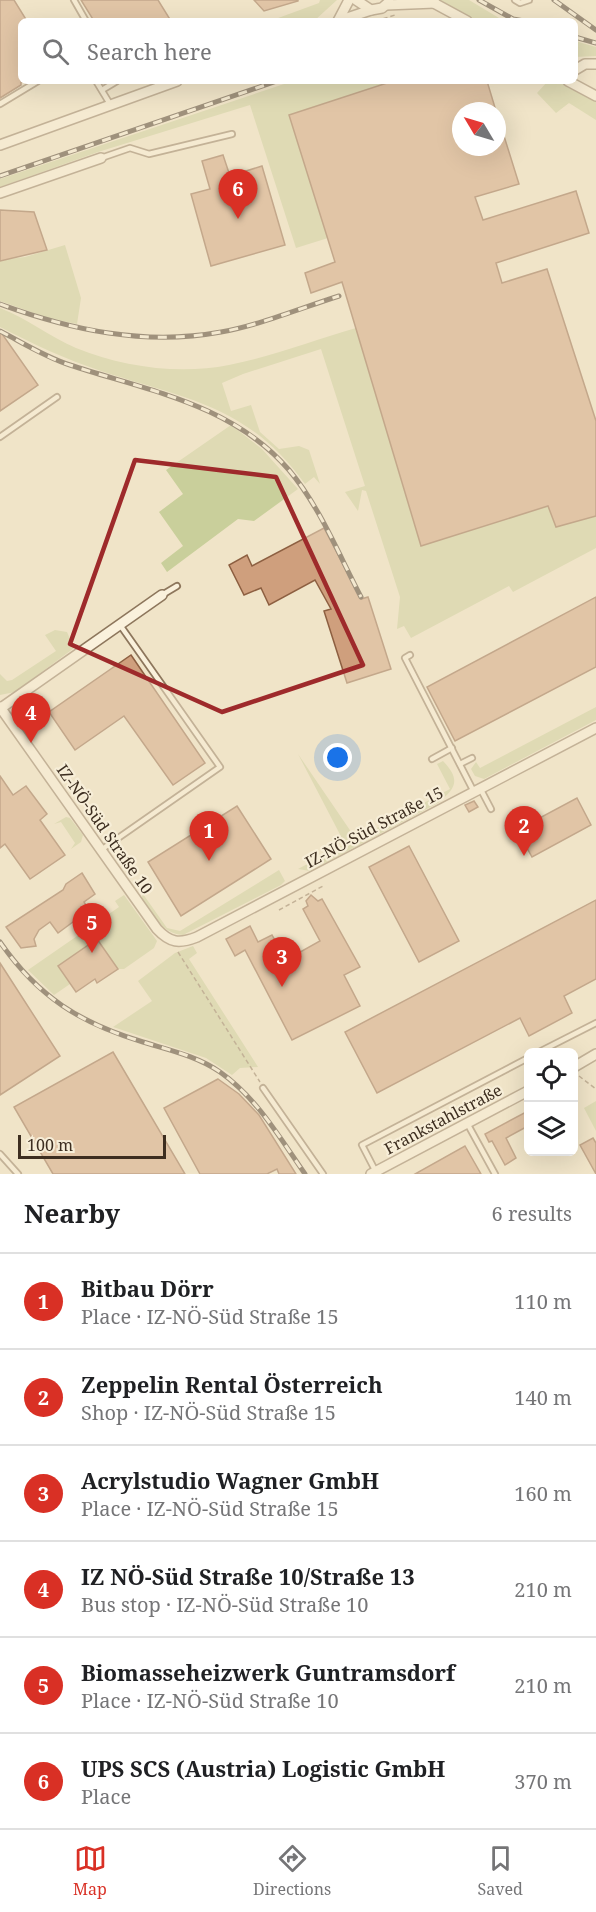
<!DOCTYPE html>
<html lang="en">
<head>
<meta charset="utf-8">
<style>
	body { margin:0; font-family:"Noto Serif",serif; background:#f6f6f6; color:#202124 }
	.controls { position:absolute; right:18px; bottom:18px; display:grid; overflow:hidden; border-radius:9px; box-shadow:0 6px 24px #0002 }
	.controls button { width:54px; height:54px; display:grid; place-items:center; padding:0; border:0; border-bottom:2px solid #e0e0e0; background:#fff; color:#202124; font:30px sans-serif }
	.compass { position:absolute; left:452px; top:102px; width:54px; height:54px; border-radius:50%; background:#fff; box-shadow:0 6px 24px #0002; rotate:308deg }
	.scale { position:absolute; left:18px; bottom:15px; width:148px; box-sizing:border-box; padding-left:6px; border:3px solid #3d2e20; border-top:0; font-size:16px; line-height:21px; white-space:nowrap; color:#3d2e20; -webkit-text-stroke:4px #f7eed8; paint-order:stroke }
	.you { position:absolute; left:338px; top:758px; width:21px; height:21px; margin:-15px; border:4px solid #fff; border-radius:50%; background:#1a73e8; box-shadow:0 0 0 9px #1a73e833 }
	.badge { display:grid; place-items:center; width:39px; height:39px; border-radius:50%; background:#d93025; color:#fff; font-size:20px; font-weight:700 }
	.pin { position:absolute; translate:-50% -50px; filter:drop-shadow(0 2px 3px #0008) }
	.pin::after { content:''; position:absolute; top:32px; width:21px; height:18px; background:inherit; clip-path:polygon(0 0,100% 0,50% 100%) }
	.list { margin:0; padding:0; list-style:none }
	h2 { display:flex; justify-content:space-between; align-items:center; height:78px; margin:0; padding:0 24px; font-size:26px }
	h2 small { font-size:20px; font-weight:400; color:#757577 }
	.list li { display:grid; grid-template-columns:39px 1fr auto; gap:18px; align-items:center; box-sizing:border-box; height:96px; padding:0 24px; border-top:2px solid #e0e0e0 }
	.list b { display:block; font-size:22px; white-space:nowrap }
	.list p { margin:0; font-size:20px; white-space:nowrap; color:#757577 }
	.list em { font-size:20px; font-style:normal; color:#757577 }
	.icon { flex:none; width:33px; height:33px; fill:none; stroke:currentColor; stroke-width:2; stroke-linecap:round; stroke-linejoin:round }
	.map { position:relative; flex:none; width:596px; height:1174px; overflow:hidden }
	.search { position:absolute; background:#fff; box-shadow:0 6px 24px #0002; left:18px; right:18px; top:18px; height:66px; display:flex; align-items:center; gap:15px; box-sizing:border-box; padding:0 21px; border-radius:9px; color:#757577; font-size:22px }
	.sheet { height:654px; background:#fff }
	nav { display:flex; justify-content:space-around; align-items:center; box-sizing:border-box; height:84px; border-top:2px solid #e0e0e0; background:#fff; font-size:16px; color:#757577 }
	nav a { display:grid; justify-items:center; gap:3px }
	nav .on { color:#d93025 }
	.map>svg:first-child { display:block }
	.green { fill:#c9cf9b }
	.building { fill:#cf9f7d; stroke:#8d5f41; stroke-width:1.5 }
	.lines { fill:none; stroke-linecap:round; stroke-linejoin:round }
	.lane-casing { stroke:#8d765c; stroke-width:8 }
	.street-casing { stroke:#8d765c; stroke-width:12 }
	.path { stroke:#8d765c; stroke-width:1.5; stroke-dasharray:4.5 3; stroke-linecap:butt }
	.lane { stroke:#faf1dc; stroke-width:4.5 }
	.street { stroke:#faf1dc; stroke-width:9 }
	.rail-casing { stroke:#3d2e20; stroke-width:5 }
	.rail { stroke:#f7eed8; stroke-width:3; stroke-dasharray:9; stroke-linecap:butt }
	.marked { fill:none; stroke:#9e2a2b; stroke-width:4.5; stroke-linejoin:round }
	.labels { text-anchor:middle; stroke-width:4.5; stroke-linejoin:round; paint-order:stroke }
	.street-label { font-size:16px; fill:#3d2e20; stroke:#f7eed8 }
</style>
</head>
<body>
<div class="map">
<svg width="596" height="1174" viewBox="0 0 596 1174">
	<rect width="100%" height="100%" fill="#f0e4c8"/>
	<g class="green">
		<polygon points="320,0 337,0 314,21 270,21 319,3"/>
		<polygon points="436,0 469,0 504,21 477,21"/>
		<polygon points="575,41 596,47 596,56 575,57"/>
		<polygon points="293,81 393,81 289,115 328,238 296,248 250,105 98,152 0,187 0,179"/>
		<polygon points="548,81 560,81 596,102 596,120 569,103 556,113 537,93"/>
		<polygon points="65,245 81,298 77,324 48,318 0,301 0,260 25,257"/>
		<path d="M0,308c27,10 50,29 76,40 47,19 103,27 153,17 42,-8 85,-25 127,-37l65,217 127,-39 48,10v32l-83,44 -4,-6 -98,52 -7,-12 -7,3 3,-32 -34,-106 -4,-1 -4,21 -13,-19 20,-6 -44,-137 -78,25 -21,9 9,28 20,-6 9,27 19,17 20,-3 10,4 11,34 -6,-7 -9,7c-57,-79 -119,-85 -204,-113 -36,-12 -68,-27 -101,-44z"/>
		<polygon points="231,425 262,449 298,489 254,521 238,519 167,572 161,563 183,546 159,512 183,494 166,470"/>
		<polygon points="55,630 67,632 74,648 15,692 0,695 0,674 7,681 12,680 56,651 45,635"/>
		<polygon points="596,707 596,720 484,779 475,776 471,769 476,762 480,768"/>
		<path d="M298,754l58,85 94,-50 -13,-25 6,-3c18,19 13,27 -5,42l-128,68 -12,-2 47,-25z"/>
		<polygon points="66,817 70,818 83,835 81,842 71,849 75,843 61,822 54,824"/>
		<path d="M279,870l6,11 -4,4 -98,50c-21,-1 -30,-21 -42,-36l2,-5 24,34 13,3z"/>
		<polygon points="124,895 157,941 154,948 124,969 118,969 97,939 58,966 70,984 54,995 28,970 119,907 115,901"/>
		<polygon points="193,946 197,953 189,959 258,1067 240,1068 232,1075 206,1058 113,1027 152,1001 138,981 175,953"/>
		<polygon points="596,1101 596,1131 584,1108"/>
	</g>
	<g class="building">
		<polygon points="0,0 14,0 27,21 21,21 21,85 0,98"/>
		<polygon points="81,0 158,0 171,21 94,21"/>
		<polygon points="254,0 298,0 298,1 264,11"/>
		<polygon points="393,81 487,81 496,111 461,111 461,147 497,147 499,120 519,184 475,197 483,220 576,191 589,233 496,263 502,283 547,269 596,421 596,516 556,527 548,506 421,546 342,282 311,293 305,273 335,262 289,115"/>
		<polygon points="223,155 230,176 262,166 285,245 211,266 191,194 210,189 202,161"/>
		<polygon points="0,210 34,212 47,250 0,261"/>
		<polygon points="0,331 38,385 0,411"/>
		<polygon points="324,528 361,599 368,597 391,669 347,683 324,611 331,609 315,580 269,605 261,588 244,595 229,565 247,555 252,566"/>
		<polygon points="596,597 596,667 455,741 427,687"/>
		<polygon points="131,655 205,763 173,785 124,716 75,750 49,712"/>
		<polygon points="0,776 13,795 26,786 47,814 40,820 65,855 30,879 5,844 0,848"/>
		<polygon points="577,798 591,825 532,857 517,830"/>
		<polygon points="474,801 478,807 469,812 465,805"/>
		<polygon points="237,806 271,859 181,916 148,862"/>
		<polygon points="409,846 459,941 419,962 369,867"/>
		<polygon points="82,873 95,894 84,902 89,910 58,933 50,922 39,930 34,939 36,946 21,948 6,927 63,890 66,884"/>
		<polygon points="311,895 318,901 322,899 360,967 344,975 360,1006 292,1040 245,950 235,956 226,939 250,926 258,942 272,935 286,960 320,941 303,909 308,906 306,901"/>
		<polygon points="596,900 596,979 564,996 572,1013 529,1036 520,1018 377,1093 345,1032"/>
		<polygon points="97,939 118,969 97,983 95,979 76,992 58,966"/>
		<polygon points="0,963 60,1056 0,1095"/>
		<polygon points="113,1052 185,1174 53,1174 14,1107"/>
		<polygon points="218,1079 239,1094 259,1115 296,1174 279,1174 277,1169 267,1174 200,1174 164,1108"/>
		<polygon points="528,1111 528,1126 506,1138 516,1158 505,1165 492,1141 489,1142 485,1134"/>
		<polygon points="593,1138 596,1143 596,1174 580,1145"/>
		<polygon points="465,1146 481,1174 415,1174"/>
	</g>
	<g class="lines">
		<g class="lane-casing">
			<g id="lane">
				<polyline points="74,0 86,21"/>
				<polyline points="515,0 520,3 529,0"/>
				<polyline points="96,81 110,104"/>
				<polyline points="102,90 117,81"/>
				<polyline points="0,104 38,81"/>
				<polyline points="101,158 130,148 149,154 232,134"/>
				<polyline points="0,437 57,397"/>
				<polyline points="162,595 177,586"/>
				<polyline points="410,655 405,658 474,792"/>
				<polyline points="432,759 452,748"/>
				<polyline points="460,764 472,758"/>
				<polyline points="480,788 491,809"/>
				<polyline points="101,850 220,767 120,625"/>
				<polyline points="539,1052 596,1023"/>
				<polyline points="263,1088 323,1174"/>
				<polyline points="467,1123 495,1174"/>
				<polyline points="0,1154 18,1174"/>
				<polyline points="376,1172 362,1145 528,1058"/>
			</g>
		</g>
		<g class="street-casing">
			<g id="street">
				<polyline points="356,0 371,10 382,8 389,2"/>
				<polyline points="432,2 467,21"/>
				<polyline points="386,5 435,3"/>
				<polyline points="338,21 371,10"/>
				<polyline points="338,21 349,0"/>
				<polyline points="575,70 585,64 596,64"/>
				<polyline points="568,81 596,96"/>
				<polyline points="0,145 177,81"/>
				<polyline points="0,193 101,158"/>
				<path d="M0,707l157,222c13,14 22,15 40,8l399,-209"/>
				<polyline points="1,708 162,595"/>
				<polyline points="574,1067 596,1054"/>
				<polyline points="371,1174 528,1091"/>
			</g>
		</g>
		<g class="path">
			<polyline points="376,21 395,15"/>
			<polyline points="279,910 323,886"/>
			<polyline points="178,952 260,1082"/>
			<polyline points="579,1076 596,1089"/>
		</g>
		<use href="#lane" class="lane"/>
		<use href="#street" class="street"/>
		<g class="rail-casing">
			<g id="rail">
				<polyline points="479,0 513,19 524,21"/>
				<polyline points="554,0 596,30"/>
				<polyline points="575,37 596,43"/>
				<polyline points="0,176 277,81"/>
				<path d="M0,304c71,26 145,42 221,28 39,-7 80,-24 118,-36"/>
				<path d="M0,331c23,12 45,26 70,34 79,26 162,39 219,105 31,37 50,85 72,127"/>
				<path d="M0,942c38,55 80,81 143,100 26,8 54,14 77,30 37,26 60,66 85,102"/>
			</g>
		</g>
		<use href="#rail" class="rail"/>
	</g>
	<path d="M0 0H596V1174H0ZM135,460l141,17 87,188 -141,47 -152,-68z" fill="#f0e4c8" fill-opacity=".55" fill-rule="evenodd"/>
	<path class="marked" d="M135,460l141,17 87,188 -141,47 -152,-68z"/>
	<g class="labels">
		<g class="street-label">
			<text transform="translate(374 827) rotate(-28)" y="6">IZ-NÖ-Süd Straße 15</text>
			<text transform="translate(105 829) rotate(55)" y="6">IZ-NÖ-Süd Straße 10</text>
			<text transform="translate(443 1119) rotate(-28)" y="6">Frankstahlstraße</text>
		</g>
	</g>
</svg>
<div class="controls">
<button><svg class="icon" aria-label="locate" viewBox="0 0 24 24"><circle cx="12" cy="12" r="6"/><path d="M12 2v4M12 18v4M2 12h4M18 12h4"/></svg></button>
<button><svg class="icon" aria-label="layers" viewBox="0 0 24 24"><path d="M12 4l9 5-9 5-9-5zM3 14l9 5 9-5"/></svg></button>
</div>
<svg class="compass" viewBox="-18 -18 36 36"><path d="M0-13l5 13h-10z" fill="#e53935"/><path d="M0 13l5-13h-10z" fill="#757577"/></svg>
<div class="scale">100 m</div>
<div class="you"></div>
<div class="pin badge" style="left:209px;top:861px">1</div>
<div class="pin badge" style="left:524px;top:856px">2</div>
<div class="pin badge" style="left:282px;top:987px">3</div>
<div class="pin badge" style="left:31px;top:743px">4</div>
<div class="pin badge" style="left:92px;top:953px">5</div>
<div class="pin badge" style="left:238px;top:219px">6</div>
<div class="search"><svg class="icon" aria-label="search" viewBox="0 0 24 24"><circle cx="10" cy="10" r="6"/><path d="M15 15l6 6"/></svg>Search here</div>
</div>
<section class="sheet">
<h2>Nearby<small>6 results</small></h2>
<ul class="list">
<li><span class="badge">1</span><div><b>Bitbau Dörr</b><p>Place · IZ-NÖ-Süd Straße 15</p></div><em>110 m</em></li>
<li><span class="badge">2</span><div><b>Zeppelin Rental Österreich</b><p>Shop · IZ-NÖ-Süd Straße 15</p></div><em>140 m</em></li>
<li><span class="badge">3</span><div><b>Acrylstudio Wagner GmbH</b><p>Place · IZ-NÖ-Süd Straße 15</p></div><em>160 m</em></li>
<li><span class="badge">4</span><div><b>IZ NÖ-Süd Straße 10/Straße 13</b><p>Bus stop · IZ-NÖ-Süd Straße 10</p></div><em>210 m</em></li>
<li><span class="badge">5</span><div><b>Biomasseheizwerk Guntramsdorf</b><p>Place · IZ-NÖ-Süd Straße 10</p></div><em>210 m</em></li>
<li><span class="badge">6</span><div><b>UPS SCS (Austria) Logistic GmbH</b><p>Place</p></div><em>370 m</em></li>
</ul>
</section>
<nav>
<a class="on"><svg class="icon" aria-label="map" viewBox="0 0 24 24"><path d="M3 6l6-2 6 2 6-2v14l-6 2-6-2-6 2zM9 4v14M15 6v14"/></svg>Map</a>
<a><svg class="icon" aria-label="directions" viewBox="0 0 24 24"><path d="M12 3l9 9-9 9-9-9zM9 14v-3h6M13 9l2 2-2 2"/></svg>Directions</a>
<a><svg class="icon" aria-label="saved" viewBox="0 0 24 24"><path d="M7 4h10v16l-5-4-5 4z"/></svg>Saved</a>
</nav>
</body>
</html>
